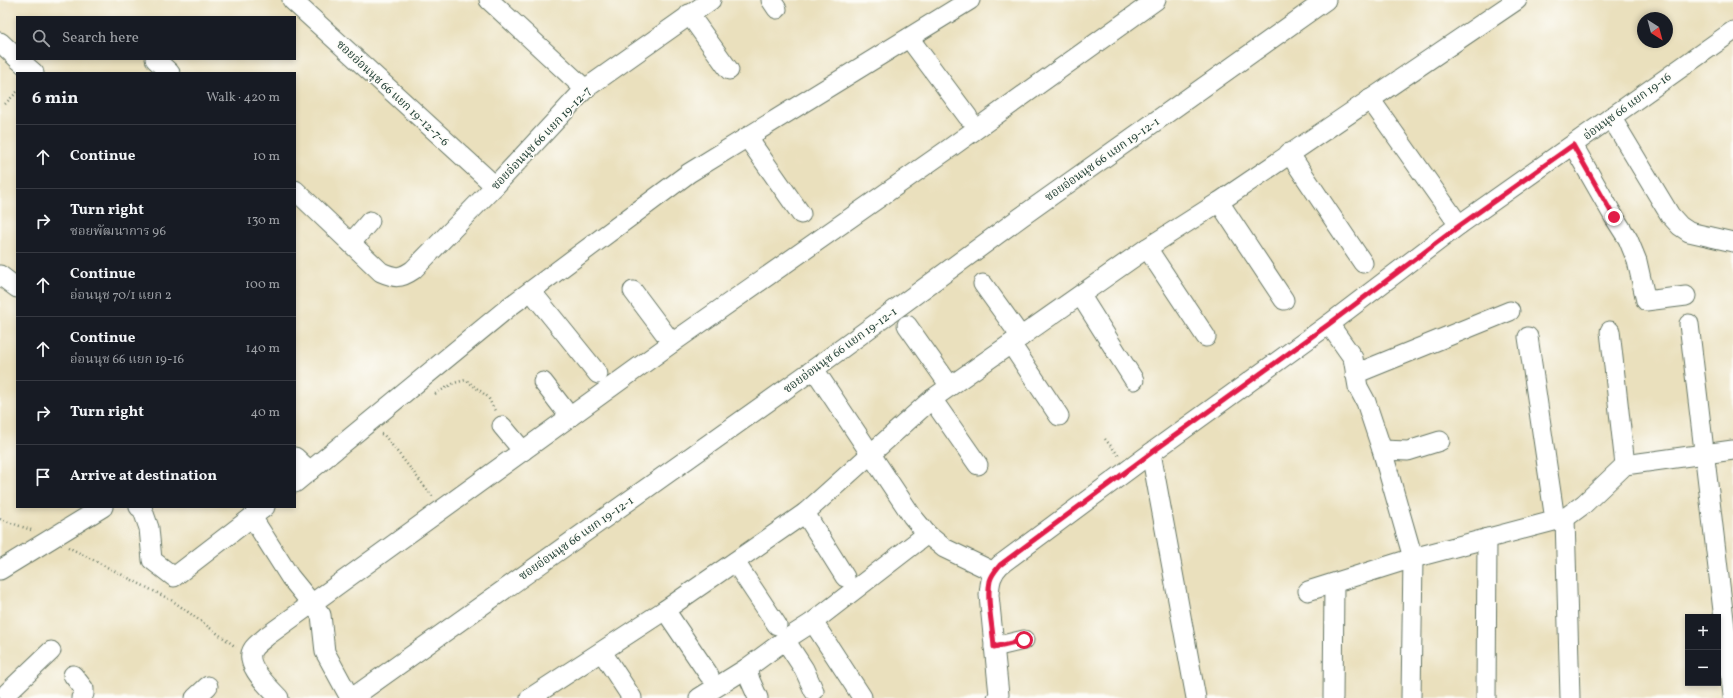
<!DOCTYPE html>
<html lang="en">
<head>
<meta charset="utf-8">
<style>
	body { margin:0; font-family:Vollkorn,"Noto Serif Thai",serif; background:#242831; color:#f1f3f6 }
	.controls { position:absolute; right:12px; bottom:12px; display:grid; overflow:hidden; border-radius:0px; box-shadow:0 2px 6px #0003 }
	.controls button { width:36px; height:36px; display:grid; place-items:center; padding:0; border:0; border-bottom:1px solid #363941; background:#171b24; color:#f1f3f6; font:20px sans-serif }
	.compass { position:absolute; left:1637px; top:12px; width:36px; height:36px; border-radius:50%; background:#171b24; box-shadow:0 2px 6px #0003; rotate:144deg }
	.stop { position:absolute; width:12px; height:12px; margin:-9px; border:3px solid #e11d48; border-radius:50%; background:#fff }
	.stop.end { background:#e11d48; border-color:#fff; box-shadow:0 1px 4px #0008 }
	.list { margin:0; padding:0; list-style:none }
	h2 { display:flex; justify-content:space-between; align-items:center; height:52px; margin:0; padding:0 16px; font-size:17px }
	h2 small { font-size:13px; font-weight:400; color:#9ea1a6 }
	.list li { display:grid; grid-template-columns:26px 1fr auto; gap:12px; align-items:center; box-sizing:border-box; height:64px; padding:0 16px; border-top:1px solid #363941 }
	.list b { display:block; font-size:15px; white-space:nowrap }
	.list p { margin:0; font-size:13px; white-space:nowrap; color:#9ea1a6 }
	.list em { font-size:13px; font-style:normal; color:#9ea1a6 }
	.icon { flex:none; width:22px; height:22px; fill:none; stroke:currentColor; stroke-width:2; stroke-linecap:round; stroke-linejoin:round }
	.map { position:relative; flex:none; width:1733px; height:698px; overflow:hidden }
	.search { position:absolute; background:#171b24; box-shadow:0 2px 6px #0003; left:16px; top:16px; width:280px; height:44px; display:flex; align-items:center; gap:10px; box-sizing:border-box; padding:0 14px; border-radius:0px; color:#9ea1a6; font-size:15px }
	.panel { position:absolute; background:#171b24; box-shadow:0 2px 6px #0003; left:16px; top:72px; width:280px; height:436px; border-radius:0px }
	.map>svg:first-child { display:block }
	.lines { fill:none; stroke-linecap:round; stroke-linejoin:round }
	.minor-casing { stroke:#667664; stroke-width:21 }
	.path { stroke:#667664; stroke-width:2.5; stroke-dasharray:1 3; stroke-linecap:butt }
	.minor { stroke:#fff; stroke-width:19 }
	.route { stroke:#e11d48; stroke-width:5 }
	.labels { text-anchor:middle; stroke-width:3; stroke-linejoin:round; paint-order:stroke }
	.street-label { font-size:12px; fill:#1f3d34; stroke:#fdfcf7 }
</style>
</head>
<body>
<div class="map">
<svg width="1733" height="698" viewBox="0 0 1733 698">
	<rect width="100%" height="100%" fill="#fdfcf7"/>
	<filter id="ink" filterUnits="userSpaceOnUse"><feTurbulence type="fractalNoise" baseFrequency=".025" numOctaves="2"/><feDisplacementMap in="SourceGraphic" scale="8" xChannelSelector="R" yChannelSelector="G"/><feConvolveMatrix kernelMatrix="1 2 1 2 8 2 1 2 1" color-interpolation-filters="sRGB"/></filter>
	<filter id="wash" filterUnits="userSpaceOnUse"><feTurbulence type="fractalNoise" baseFrequency=".012" numOctaves="4" result="noise"/><feDisplacementMap in="SourceGraphic" scale="16" xChannelSelector="R" yChannelSelector="G"/><feGaussianBlur stdDeviation="0.9" result="paint"/><feColorMatrix in="noise" values="0 0 0 0 0 0 0 0 0 0 0 0 0 0 0 0 0 1.4 0 .05"/><feComposite in="paint" operator="in"/></filter>
	<g filter="url(#wash)">
		<rect width="100%" height="100%" fill="#eae0bd"/>
	</g>
	<g filter="url(#ink)">
		<g class="lines">
			<g class="minor-casing">
				<g id="minor">
					<polyline points="292,0 495,186"/>
					<polyline points="489,0 585,89"/>
					<polyline points="771,0 777,9"/>
					<polyline points="689,14 729,70"/>
					<polyline points="909,38 968,117"/>
					<polyline points="0,42 17,58"/>
					<polyline points="18,59 34,73"/>
					<polyline points="155,59 170,73"/>
					<polyline points="1370,99 1459,225"/>
					<polyline points="1611,117 1670,215 1680,226 1689,232 1733,242"/>
					<polyline points="747,137 801,214"/>
					<polyline points="1573,145 1614,217 1628,239 1637,261 1646,301 1686,296"/>
					<polyline points="1289,153 1363,263"/>
					<path d="M295,190l86,82c14,6 19,7 32,-2l82,-84 90,-97 126,-89"/>
					<polyline points="1219,202 1284,300"/>
					<polyline points="351,243 370,221"/>
					<polyline points="1147,248 1206,337"/>
					<polyline points="0,275 17,288"/>
					<polyline points="983,284 1021,337"/>
					<polyline points="531,291 598,374"/>
					<polyline points="633,291 672,343"/>
					<polyline points="1081,296 1134,380"/>
					<polyline points="1329,324 1353,358 1358,387 1366,402 1382,450 1413,558 1565,518 1584,504 1625,465 1733,450"/>
					<polyline points="1689,324 1733,695"/>
					<polyline points="907,325 950,386"/>
					<polyline points="1610,331 1625,465"/>
					<polyline points="1528,337 1555,520"/>
					<polyline points="1011,344 1059,416"/>
					<polyline points="814,369 912,516 927,534 944,548 994,572"/>
					<polyline points="1355,374 1510,311"/>
					<polyline points="543,382 570,417"/>
					<polyline points="932,399 978,465"/>
					<polyline points="502,426 523,451"/>
					<polyline points="1382,450 1408,451 1440,441"/>
					<polyline points="1151,453 1196,698"/>
					<polyline points="295,457 310,471"/>
					<polyline points="295,483 509,307 689,173 970,0"/>
					<polyline points="139,507 142,508 149,528 152,560 174,577 265,507"/>
					<polyline points="805,513 845,577"/>
					<polyline points="252,517 290,577 321,615 325,652 350,698"/>
					<polyline points="1565,518 1570,698"/>
					<polyline points="735,562 777,625"/>
					<polyline points="0,570 103,507"/>
					<polyline points="1308,591 1413,558 1411,698"/>
					<polyline points="665,610 709,675"/>
					<polyline points="813,622 862,697"/>
					<polyline points="785,640 804,669 814,691"/>
					<polyline points="994,647 1024,640"/>
					<polyline points="602,652 632,698"/>
					<polyline points="747,668 750,680 758,698"/>
					<polyline points="73,675 84,689 84,694 81,698"/>
					<polyline points="7,693 51,651"/>
					<polyline points="195,698 208,686"/>
					<path d="M279,698c-10,-11 -36,-34 -26,-49 3,-5 10,-9 14,-13l405,-293 278,-195 206,-148"/>
					<polyline points="352,698 814,369 1021,217 1326,0"/>
					<polyline points="530,698 665,610 805,513 932,399 1147,248 1219,202 1517,0"/>
					<polyline points="699,698 747,668 785,640 813,622 927,534"/>
					<path d="M997,698l2,-3 -10,-100c1,-13 2,-21 11,-30l151,-112 178,-129 130,-99 274,-194"/>
					<polyline points="1333,698 1334,583"/>
					<polyline points="1486,698 1487,538"/>
				</g>
			</g>
			<g class="path">
				<polyline points="5,104 17,92"/>
				<polyline points="435,394 454,383 466,380 488,397 496,413"/>
				<polyline points="381,434 384,435 433,497"/>
				<polyline points="1105,439 1120,457"/>
				<polyline points="0,519 34,531"/>
				<polyline points="68,547 173,601 236,647"/>
			</g>
			<use href="#minor" class="minor"/>
		</g>
	</g>
	<g class="lines" filter="url(#ink)">
		<path class="route" d="M1024,640l-30,7c-1,-18 -8,-49 -4,-66 2,-7 6,-11 10,-16l151,-112 178,-129 130,-98 114,-81 41,72"/>
	</g>
	<g class="labels">
		<g class="street-label">
			<text transform="translate(393 93) rotate(43)" y="4">ซอยอ่อนนุช 66 แยก 19-12-7-6</text>
			<text transform="translate(1627 106) rotate(-36)" y="4">อ่อนนุช 66 แยก 19-16</text>
			<text transform="translate(541 138) rotate(-46)" y="4">ซอยอ่อนนุช 66 แยก 19-12-7</text>
			<text transform="translate(1102 159) rotate(-35)" y="4">ซอยอ่อนนุช 66 แยก 19-12-1</text>
			<text transform="translate(840 350) rotate(-36)" y="4">ซอยอ่อนนุช 66 แยก 19-12-1</text>
			<text transform="translate(576 538) rotate(-35)" y="4">ซอยอ่อนนุช 66 แยก 19-12-1</text>
		</g>
	</g>
</svg>
<div class="controls">
<button>+</button>
<button>−</button>
</div>
<svg class="compass" viewBox="-18 -18 36 36"><path d="M0-13l5 13h-10z" fill="#e53935"/><path d="M0 13l5-13h-10z" fill="#9ea1a6"/></svg>
<div class="stop" style="left:1024px;top:640px"></div>
<div class="stop end" style="left:1614px;top:217px"></div>
<div class="search"><svg class="icon" aria-label="search" viewBox="0 0 24 24"><circle cx="10" cy="10" r="6"/><path d="M15 15l6 6"/></svg>Search here</div>
<section class="panel">
<h2>6 min<small>Walk · 420 m</small></h2>
<ul class="list">
<li><svg class="icon" aria-label="ahead" viewBox="0 0 24 24"><path d="M12 20V5M6 11l6-6 6 6"/></svg><div><b>Continue</b></div><em>10 m</em></li>
<li><svg class="icon" aria-label="right" viewBox="0 0 24 24"><path d="M7 20v-9h11M14 6l5 5-5 5"/></svg><div><b>Turn right</b><p>ซอยพัฒนาการ 96</p></div><em>130 m</em></li>
<li><svg class="icon" aria-label="ahead" viewBox="0 0 24 24"><path d="M12 20V5M6 11l6-6 6 6"/></svg><div><b>Continue</b><p>อ่อนนุช 70/1 แยก 2</p></div><em>100 m</em></li>
<li><svg class="icon" aria-label="ahead" viewBox="0 0 24 24"><path d="M12 20V5M6 11l6-6 6 6"/></svg><div><b>Continue</b><p>อ่อนนุช 66 แยก 19-16</p></div><em>140 m</em></li>
<li><svg class="icon" aria-label="right" viewBox="0 0 24 24"><path d="M7 20v-9h11M14 6l5 5-5 5"/></svg><div><b>Turn right</b></div><em>40 m</em></li>
<li><svg class="icon" aria-label="arrive" viewBox="0 0 24 24"><path d="M6 21V4h12l-3 4 3 4H6"/></svg><div><b>Arrive at destination</b></div></li>
</ul>
</section>
</div>
</body>
</html>
